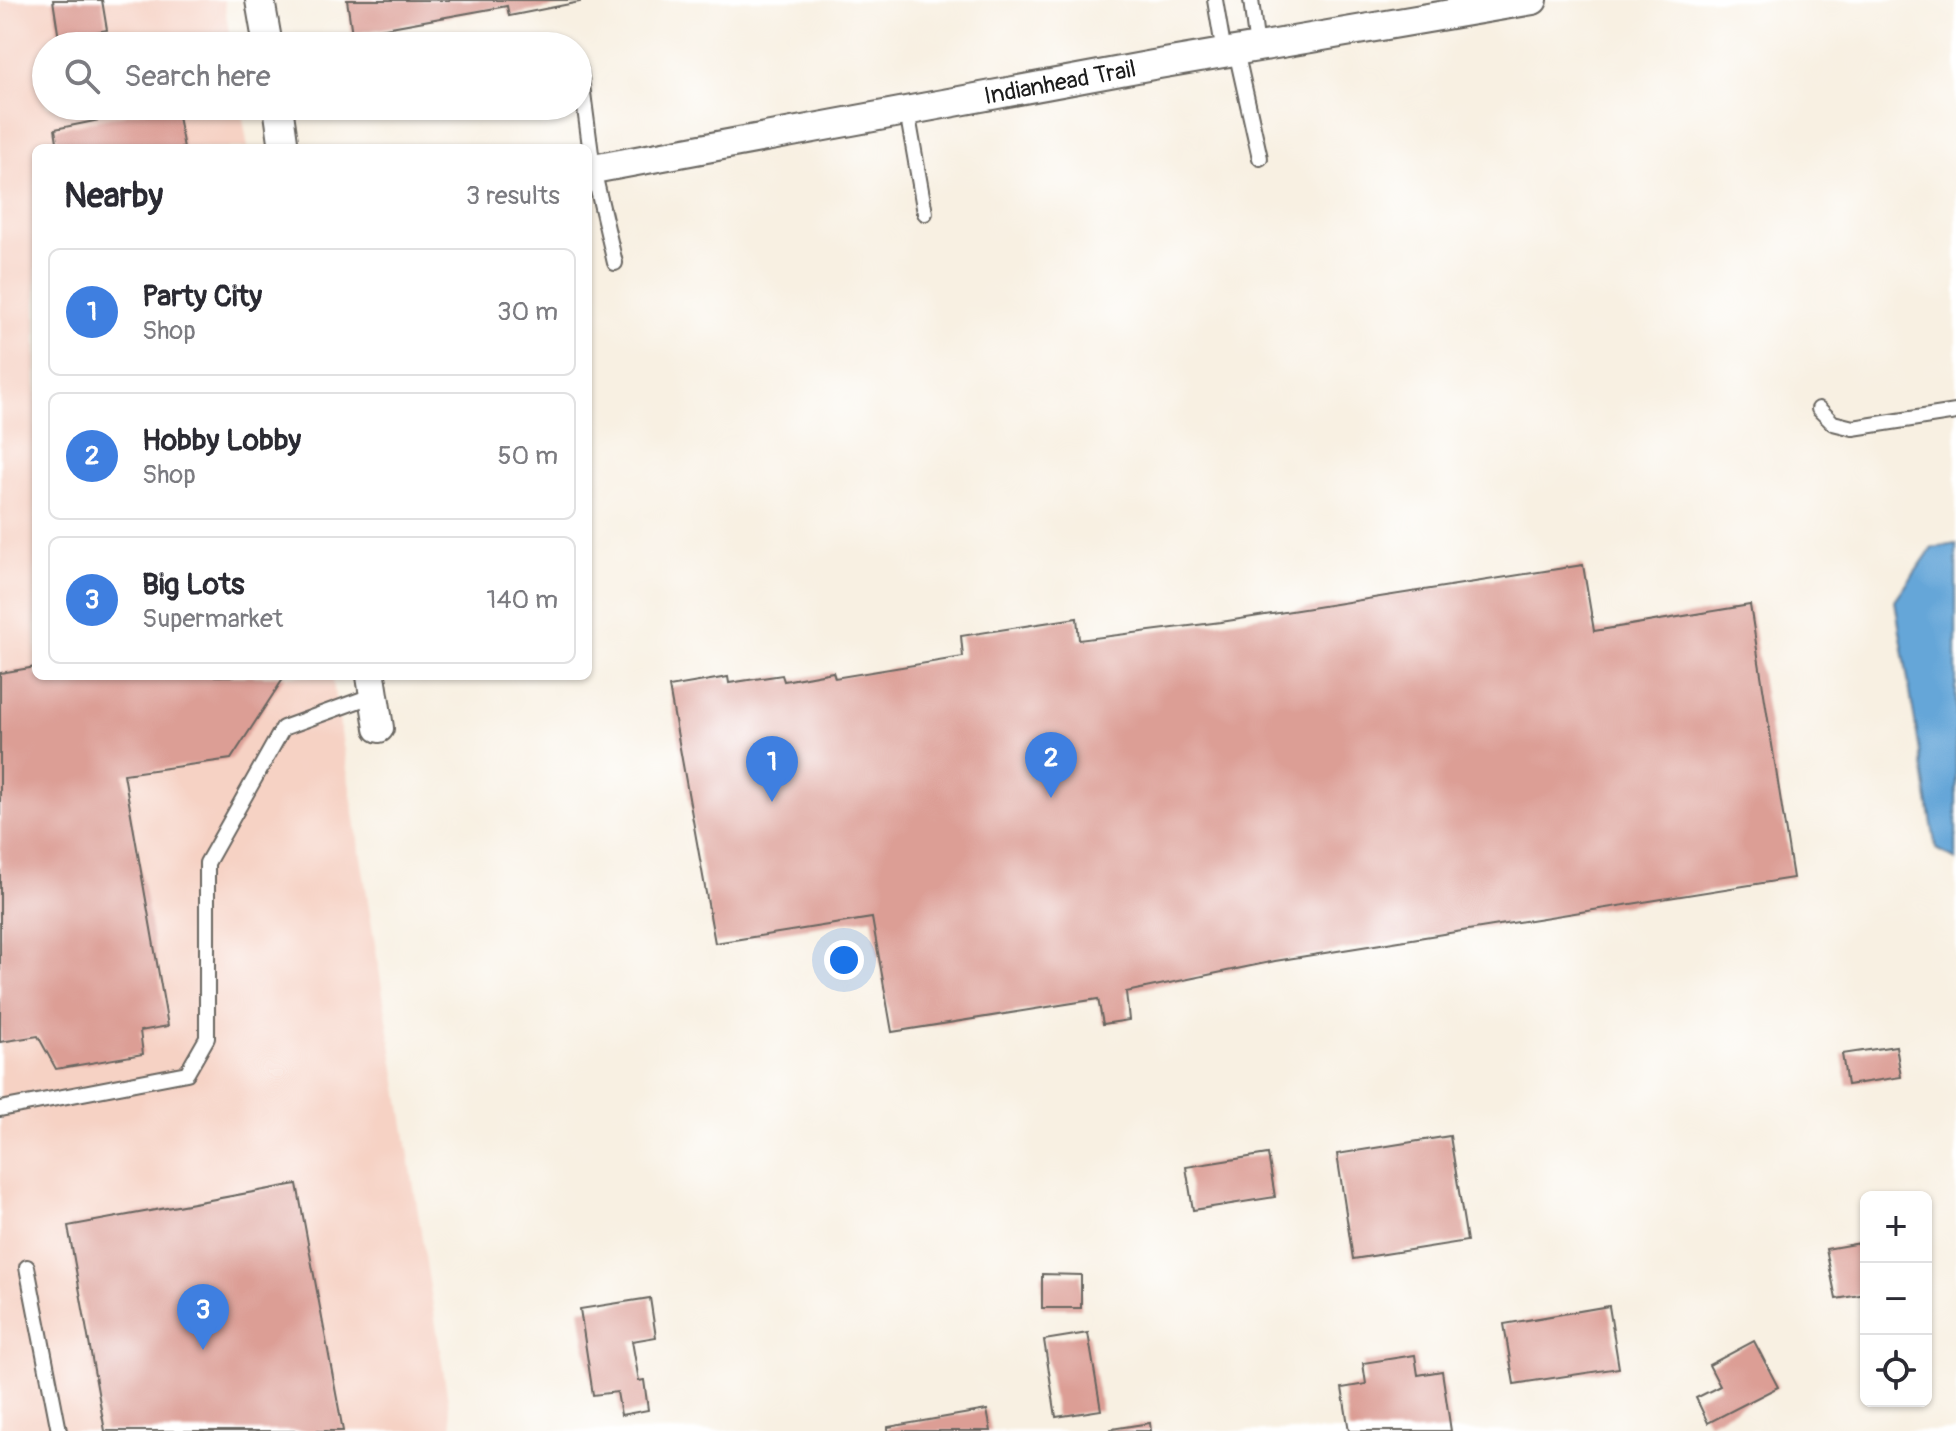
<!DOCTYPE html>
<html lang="en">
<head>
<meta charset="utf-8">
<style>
	body { margin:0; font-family:Pangolin,sans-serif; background:#f7f7f7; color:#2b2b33 }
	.controls { position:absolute; right:24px; bottom:24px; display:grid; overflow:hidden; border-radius:12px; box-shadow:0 2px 6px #0004 }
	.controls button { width:72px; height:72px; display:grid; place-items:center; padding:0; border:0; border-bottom:2px solid #e1e1e2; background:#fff; color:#2b2b33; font:40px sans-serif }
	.you { position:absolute; left:844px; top:960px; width:28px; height:28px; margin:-20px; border:6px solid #fff; border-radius:50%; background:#1a73e8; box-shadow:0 0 0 12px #1a73e833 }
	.badge { display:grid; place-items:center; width:52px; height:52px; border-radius:50%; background:#2563eb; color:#fff; font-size:26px; font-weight:700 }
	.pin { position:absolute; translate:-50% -66px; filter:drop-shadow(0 2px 4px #0008) }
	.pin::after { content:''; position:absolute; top:42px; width:28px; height:24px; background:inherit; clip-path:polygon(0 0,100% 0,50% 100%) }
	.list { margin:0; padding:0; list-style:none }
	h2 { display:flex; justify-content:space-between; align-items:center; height:104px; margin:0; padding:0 32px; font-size:34px }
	h2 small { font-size:26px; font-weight:400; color:#7c7c81 }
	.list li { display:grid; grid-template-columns:52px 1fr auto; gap:24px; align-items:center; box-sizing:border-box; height:128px; margin:0 16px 16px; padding:0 16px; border:2px solid #e1e1e2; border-radius:12px }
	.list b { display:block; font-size:30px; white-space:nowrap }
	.list p { margin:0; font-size:26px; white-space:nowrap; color:#7c7c81 }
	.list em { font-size:26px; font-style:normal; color:#7c7c81 }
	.icon { flex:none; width:44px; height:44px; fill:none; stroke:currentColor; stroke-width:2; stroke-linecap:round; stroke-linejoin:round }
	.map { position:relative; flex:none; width:1956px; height:1431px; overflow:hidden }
	.search { position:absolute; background:#fff; box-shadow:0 2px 6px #0004; left:32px; top:32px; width:560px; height:88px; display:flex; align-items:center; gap:20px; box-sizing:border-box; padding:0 28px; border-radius:44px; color:#7c7c81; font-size:30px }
	.panel { position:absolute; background:#fff; box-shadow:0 2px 6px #0004; left:32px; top:144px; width:560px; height:536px; border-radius:12px }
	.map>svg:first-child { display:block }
	.built { fill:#f6d2c4 }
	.water { fill:#65a6d8; stroke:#40617a; stroke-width:2 }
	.building { fill:#dc9e95 }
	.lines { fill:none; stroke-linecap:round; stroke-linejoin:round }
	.service-casing { stroke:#696661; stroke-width:18 }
	.minor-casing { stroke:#696661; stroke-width:32 }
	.service { stroke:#fff; stroke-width:14 }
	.minor { stroke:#fff; stroke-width:28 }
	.labels { text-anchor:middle; stroke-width:7; stroke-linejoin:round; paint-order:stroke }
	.street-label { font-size:24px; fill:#1c1c1c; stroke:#fff }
</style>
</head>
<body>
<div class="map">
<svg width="1956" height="1431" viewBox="0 0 1956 1431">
	<rect width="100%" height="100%" fill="#fff"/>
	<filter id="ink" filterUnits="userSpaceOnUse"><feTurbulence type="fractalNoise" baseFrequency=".0125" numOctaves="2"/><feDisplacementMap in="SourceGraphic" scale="16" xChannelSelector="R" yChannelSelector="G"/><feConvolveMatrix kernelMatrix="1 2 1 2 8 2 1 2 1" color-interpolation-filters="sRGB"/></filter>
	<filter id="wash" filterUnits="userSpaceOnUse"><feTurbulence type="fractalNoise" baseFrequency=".006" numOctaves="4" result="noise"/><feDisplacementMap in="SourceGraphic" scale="32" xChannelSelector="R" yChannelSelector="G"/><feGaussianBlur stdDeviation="1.8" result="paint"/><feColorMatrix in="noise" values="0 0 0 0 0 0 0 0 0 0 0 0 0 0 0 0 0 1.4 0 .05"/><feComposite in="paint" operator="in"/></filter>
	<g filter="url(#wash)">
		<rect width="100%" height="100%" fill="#f8f0e2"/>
		<polygon class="built" points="0,0 224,0 231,46 46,46 46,106 241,106 248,148 36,148 36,676 332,676 453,1431 0,1431"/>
		<polygon class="water" points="1956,544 1956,860 1936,849 1895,601 1932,548"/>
		<g id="blocks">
			<g class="building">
				<polygon points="53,0 102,0 107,30 59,39"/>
				<polygon points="347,0 580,0 580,2 509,16 507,6 352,34"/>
				<polygon points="168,106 176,106 184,148 58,148 55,129"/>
				<polygon points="1583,565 1594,631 1750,605 1793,878 1275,961 1126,992 1129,1020 1103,1024 1098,999 892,1032 872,918 715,943 669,687 728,677 729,683 782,675 784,681 833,672 835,678 963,657 961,636 1077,618 1079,640 1221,622"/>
				<polygon points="36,667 36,676 285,676 231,759 124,774 168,1026 140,1031 143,1054 56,1069 38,1036 0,1042 0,673"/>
				<polygon points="1896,1046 1901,1077 1847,1085 1842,1054"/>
				<polygon points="1450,1136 1467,1241 1353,1259 1337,1154"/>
				<polygon points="1268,1154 1275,1197 1193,1210 1186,1167"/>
				<polygon points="297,1184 343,1431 105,1431 68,1226"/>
				<polygon points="1866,1242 1866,1294 1836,1299 1826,1249"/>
				<polygon points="1042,1274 1081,1275 1081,1308 1042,1308"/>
				<polygon points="650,1298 656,1337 632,1341 639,1381 644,1380 648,1410 621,1415 617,1392 593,1395 580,1309"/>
				<polygon points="1609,1306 1619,1368 1514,1384 1504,1324"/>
				<polygon points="1088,1333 1101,1410 1056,1417 1044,1340"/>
				<polygon points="1754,1341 1778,1387 1708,1423 1696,1398 1720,1386 1709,1365"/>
				<polygon points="1415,1355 1418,1375 1442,1371 1451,1431 1349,1431 1342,1388 1366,1384 1363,1363"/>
				<polygon points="987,1410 991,1431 888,1431 888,1427"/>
				<polygon points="1150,1423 1151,1431 1111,1431 1111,1429"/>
			</g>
		</g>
	</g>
	<g filter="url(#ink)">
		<use href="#blocks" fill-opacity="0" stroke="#696661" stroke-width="2"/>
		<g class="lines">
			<g class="service-casing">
				<g id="service">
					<polyline points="1215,0 1224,53"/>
					<polyline points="1251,0 1257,48"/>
					<polyline points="1236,51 1260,158"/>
					<polyline points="580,70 593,169 615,263"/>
					<polyline points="907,111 925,213"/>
					<polyline points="1819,409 1833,423 1853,428 1956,412"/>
					<polyline points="0,1109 187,1073 207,1038 207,863 283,728 374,695"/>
					<polyline points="27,1267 59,1431"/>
				</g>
			</g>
			<g class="minor-casing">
				<g id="minor">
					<polyline points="260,0 268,46"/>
					<polyline points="278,106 284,148"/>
					<path id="s1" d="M588,170l565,-105 380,-65"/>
					<polyline points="371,676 379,728"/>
				</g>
			</g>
			<use href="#service" class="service"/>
			<use href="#minor" class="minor"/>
		</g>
	</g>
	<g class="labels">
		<g class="street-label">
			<text dy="8" stroke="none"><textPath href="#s1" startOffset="480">Indianhead Trail</textPath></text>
		</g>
	</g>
</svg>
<div class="controls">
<button>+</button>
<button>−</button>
<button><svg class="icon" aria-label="locate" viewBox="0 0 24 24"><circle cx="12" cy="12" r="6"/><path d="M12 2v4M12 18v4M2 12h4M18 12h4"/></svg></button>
</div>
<div class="you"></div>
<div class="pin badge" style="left:772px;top:802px;background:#3f7fe0">1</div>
<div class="pin badge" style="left:1051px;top:798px;background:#3f7fe0">2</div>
<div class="pin badge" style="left:203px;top:1350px;background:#3f7fe0">3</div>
<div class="search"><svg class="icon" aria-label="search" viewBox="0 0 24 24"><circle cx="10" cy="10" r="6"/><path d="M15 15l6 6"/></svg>Search here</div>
<section class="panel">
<h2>Nearby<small>3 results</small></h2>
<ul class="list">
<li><span class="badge" style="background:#3f7fe0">1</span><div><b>Party City</b><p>Shop</p></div><em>30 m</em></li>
<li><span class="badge" style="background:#3f7fe0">2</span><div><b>Hobby Lobby</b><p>Shop</p></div><em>50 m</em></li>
<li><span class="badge" style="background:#3f7fe0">3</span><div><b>Big Lots</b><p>Supermarket</p></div><em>140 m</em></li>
</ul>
</section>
</div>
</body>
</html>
